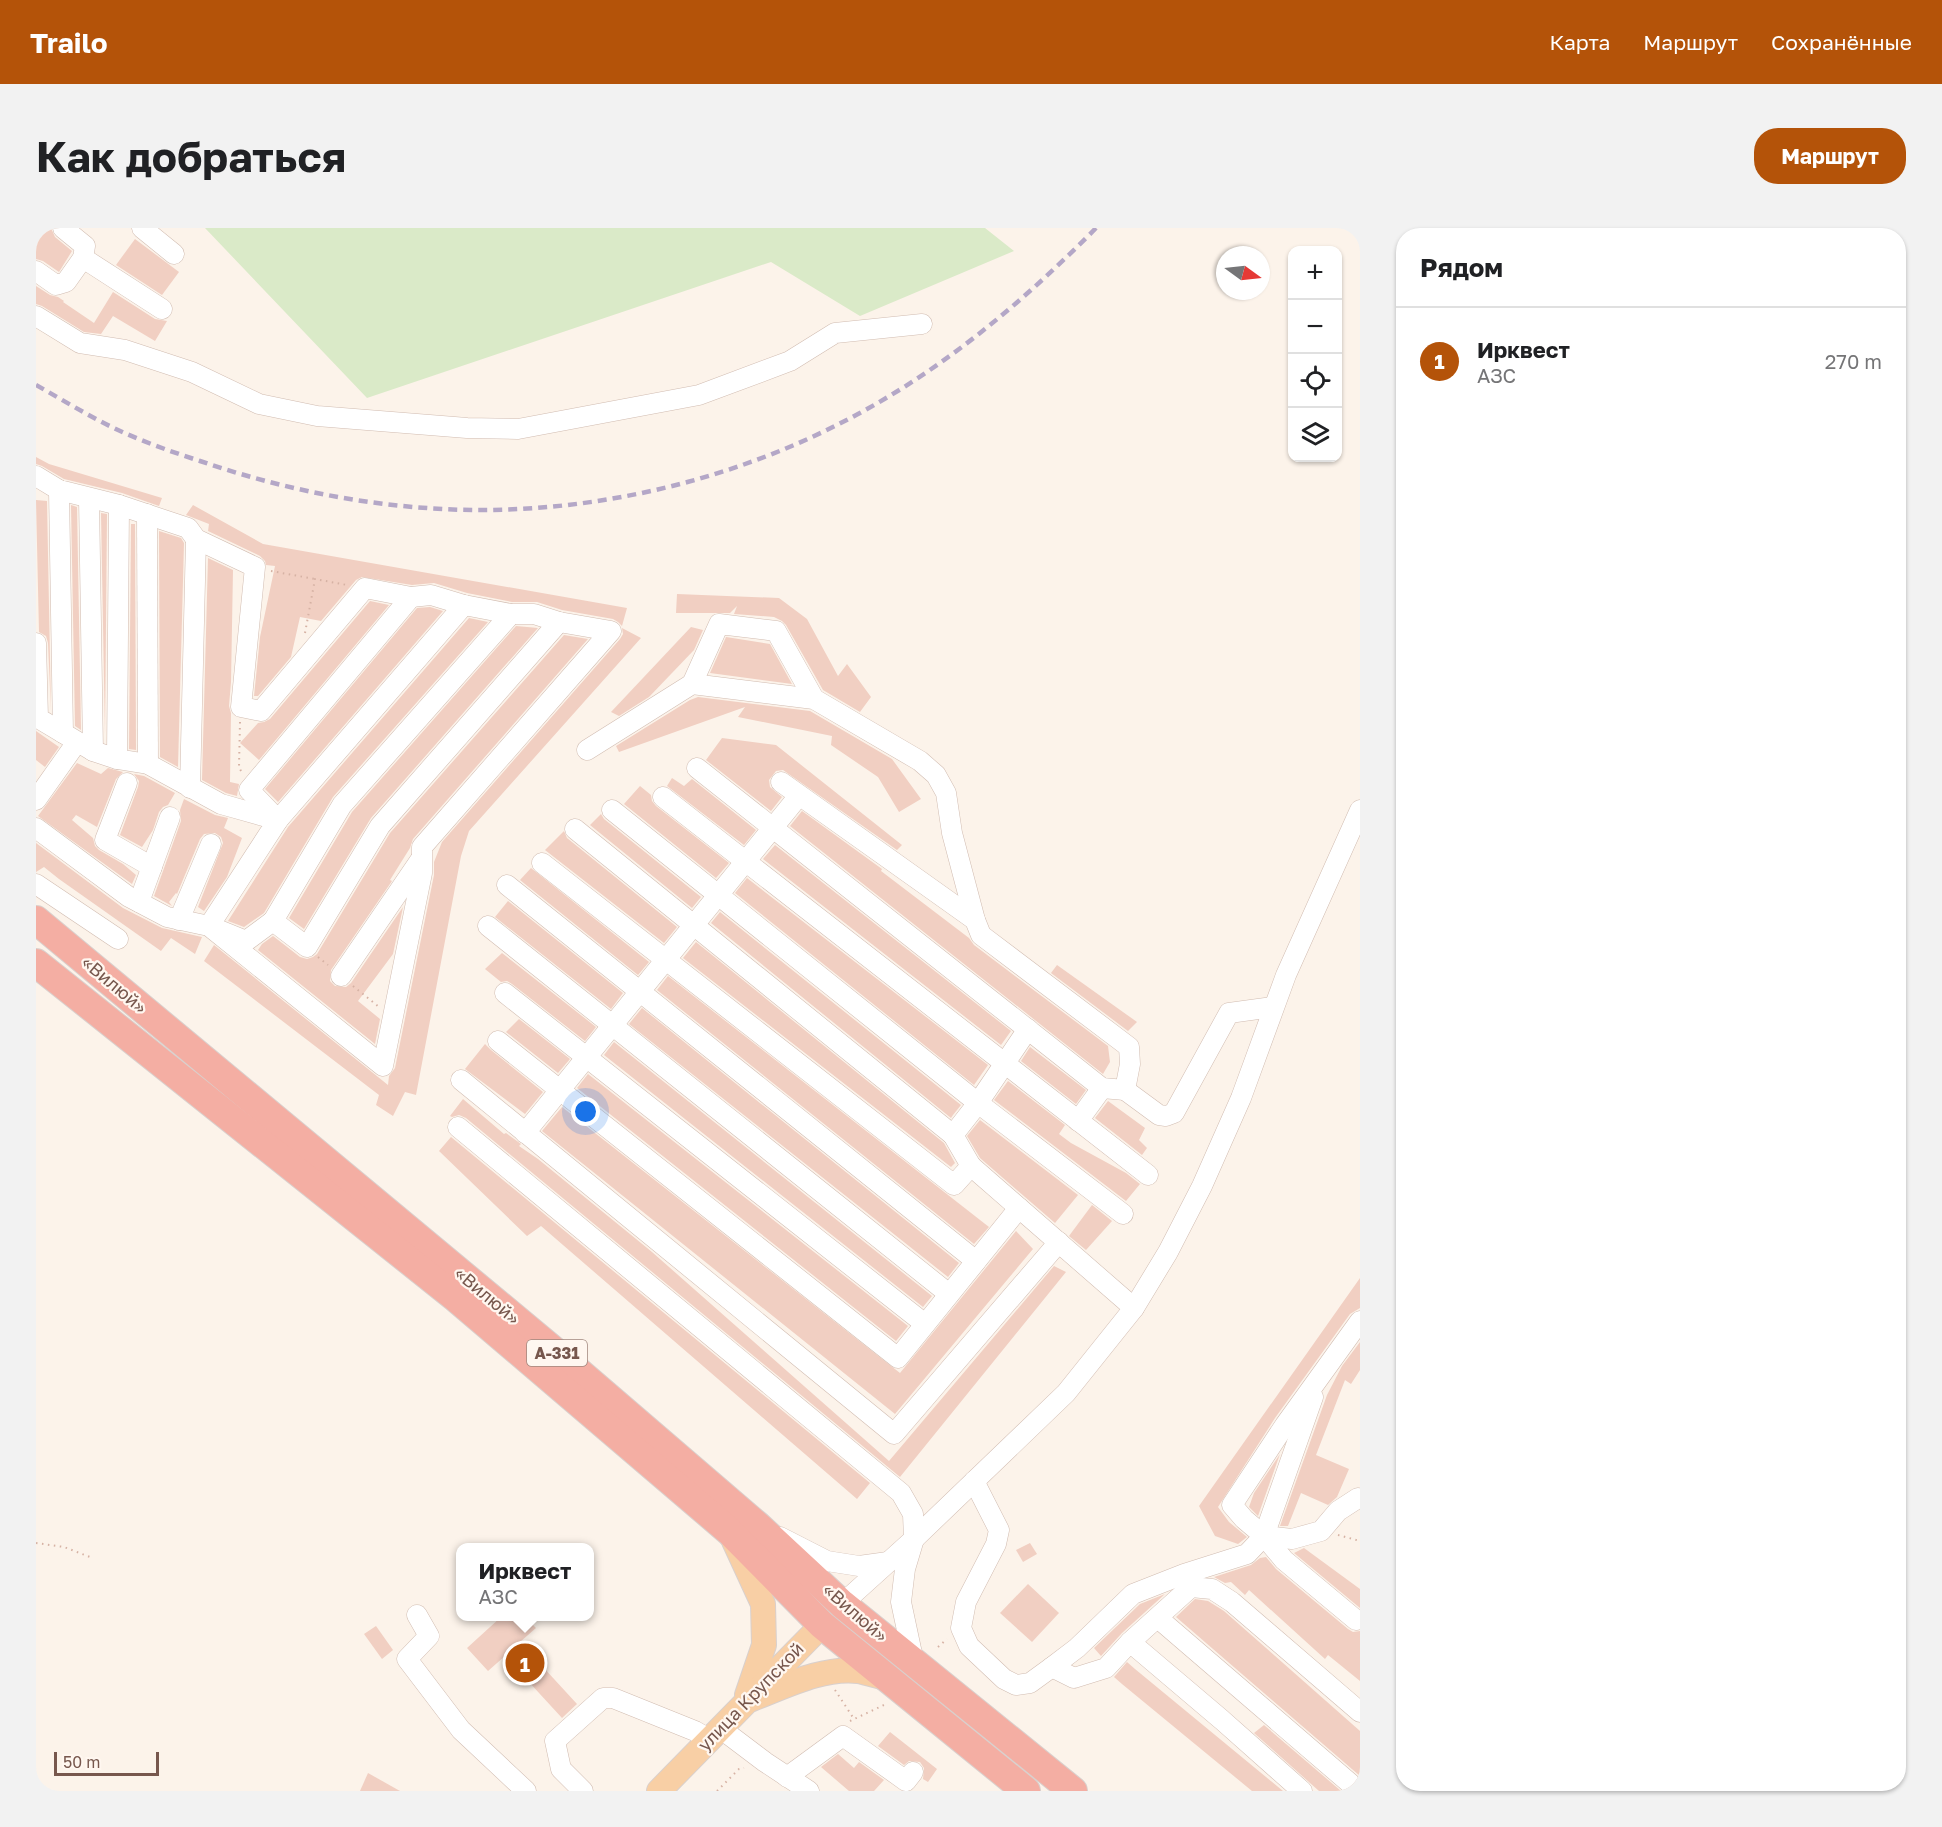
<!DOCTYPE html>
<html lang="ru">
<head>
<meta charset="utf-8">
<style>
	body { margin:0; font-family:"Golos Text",sans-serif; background:#f2f2f2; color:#202124 }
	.controls { position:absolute; right:18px; top:18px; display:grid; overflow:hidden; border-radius:12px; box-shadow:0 2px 4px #0004 }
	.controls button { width:54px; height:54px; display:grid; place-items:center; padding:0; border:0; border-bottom:2px solid #e0e0e0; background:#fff; color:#202124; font:30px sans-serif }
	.compass { position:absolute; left:1180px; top:18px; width:54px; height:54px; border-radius:50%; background:#fff; box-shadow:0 2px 4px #0004; rotate:105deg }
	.scale { position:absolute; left:18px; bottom:15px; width:105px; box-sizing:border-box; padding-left:6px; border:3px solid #77574d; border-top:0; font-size:16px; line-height:21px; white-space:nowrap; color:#77574d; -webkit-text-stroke:4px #fff7f0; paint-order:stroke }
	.you { position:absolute; left:550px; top:884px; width:21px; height:21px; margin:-15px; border:4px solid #fff; border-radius:50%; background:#1a73e8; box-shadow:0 0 0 9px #1a73e833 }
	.badge { display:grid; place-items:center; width:39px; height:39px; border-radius:50%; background:#b45309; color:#fff; font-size:20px; font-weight:700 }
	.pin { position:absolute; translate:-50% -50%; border:3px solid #fff; box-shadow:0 2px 6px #0006 }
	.popup { position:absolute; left:420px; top:1315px; width:138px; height:78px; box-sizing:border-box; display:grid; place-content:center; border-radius:12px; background:#fff; filter:drop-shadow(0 2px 4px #0005); font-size:20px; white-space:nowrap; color:#757577 }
	.popup b { font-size:22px; color:#202124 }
	.popup::after { content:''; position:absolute; left:50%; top:100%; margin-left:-12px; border:12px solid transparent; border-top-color:#fff }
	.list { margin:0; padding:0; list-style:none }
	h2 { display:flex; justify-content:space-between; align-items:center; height:78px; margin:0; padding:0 24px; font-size:26px }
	h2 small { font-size:20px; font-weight:400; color:#757577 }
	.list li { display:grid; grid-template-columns:39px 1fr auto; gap:18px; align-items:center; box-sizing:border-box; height:108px; padding:0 24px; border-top:2px solid #e0e0e0 }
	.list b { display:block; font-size:22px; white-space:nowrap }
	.list p { margin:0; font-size:20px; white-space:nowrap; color:#757577 }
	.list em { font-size:20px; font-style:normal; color:#757577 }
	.icon { flex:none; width:33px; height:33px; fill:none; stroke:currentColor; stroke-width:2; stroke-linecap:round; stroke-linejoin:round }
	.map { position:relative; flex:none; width:1324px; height:1563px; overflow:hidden; border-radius:24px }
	header { display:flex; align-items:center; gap:36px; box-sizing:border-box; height:84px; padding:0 30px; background:#b45309; color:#fff }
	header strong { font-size:28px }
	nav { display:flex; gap:33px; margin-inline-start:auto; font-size:21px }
	.intro { display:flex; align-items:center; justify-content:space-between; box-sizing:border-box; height:144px; padding:0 36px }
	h1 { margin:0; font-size:42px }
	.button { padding:15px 27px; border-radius:24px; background:#b45309; color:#fff; font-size:21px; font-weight:700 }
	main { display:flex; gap:36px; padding:0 36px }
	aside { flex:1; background:#fff; border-radius:24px; box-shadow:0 2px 4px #0004 }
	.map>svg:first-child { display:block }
	.green { fill:#daeac8 }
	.building { fill:#f1cfc2 }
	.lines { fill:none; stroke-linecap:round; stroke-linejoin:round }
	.minor-casing { stroke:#d1bcb1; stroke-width:21 }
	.major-casing { stroke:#d9d0cd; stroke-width:26 }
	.highway-casing { stroke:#d9d0cd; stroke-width:30 }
	.path { stroke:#d6b2a4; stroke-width:2; stroke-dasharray:1.5 4.5; stroke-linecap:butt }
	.minor { stroke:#fff; stroke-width:20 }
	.major { stroke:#f8cfa5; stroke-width:24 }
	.highway { stroke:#f4aea3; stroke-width:28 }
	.rail { stroke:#b4a7c7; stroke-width:4.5; stroke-dasharray:9 6; stroke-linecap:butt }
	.labels { text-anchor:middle; stroke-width:4.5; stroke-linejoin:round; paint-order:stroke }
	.shield { fill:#fff7f0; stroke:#a0877e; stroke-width:1.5 }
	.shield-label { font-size:16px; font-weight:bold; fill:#77574d }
	.street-label { font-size:18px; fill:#77574d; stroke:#fff7f0 }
</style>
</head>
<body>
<header>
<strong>Trailo</strong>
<nav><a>Карта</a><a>Маршрут</a><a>Сохранённые</a></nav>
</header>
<div class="intro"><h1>Как добраться</h1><a class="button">Маршрут</a></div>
<main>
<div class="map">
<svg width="1324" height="1563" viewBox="0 0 1324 1563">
	<rect width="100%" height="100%" fill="#fcf3ea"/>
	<polygon class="green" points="169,0 949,0 978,23 824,88 735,34 331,170"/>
	<g class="building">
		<polygon points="0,0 15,0 19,9 36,23 23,44 7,33 0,31"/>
		<polygon points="99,11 143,44 126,67 80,37"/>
		<polygon points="0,58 14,67 22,69 28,73 27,74 58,95 77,64 119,91 131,93 119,113 77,88 65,106 48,104 6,78 0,76"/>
		<polygon points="0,229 13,236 126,270 123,278 86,265 28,251 6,238 0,236"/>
		<polygon points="0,272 11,273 15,484 12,415 10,408 3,404"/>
		<polygon points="35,277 41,279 45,502 39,498"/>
		<polygon points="157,277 227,316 591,380 586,398 582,394 577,391 526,382 501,374 476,374 431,365 398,355 376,357 326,349 320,352 285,393 264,389 255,429 222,468 218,468 224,409 239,338 230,337 229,333 224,328 172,303 173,296 150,287"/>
		<polygon points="65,285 71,286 69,507"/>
		<polygon points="95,296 99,296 100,522 93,521"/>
		<polygon points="123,303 145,310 148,315 142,539 124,529"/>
		<polygon points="172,330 197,342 195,454 193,478 195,485 194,554 203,556 201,568 190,565 166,552"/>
		<polygon points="641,366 743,370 771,391 802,448 811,436 835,469 824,484 787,462 750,397 746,393 738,389 698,386 701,378 694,385 640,385"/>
		<polygon points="334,373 353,377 223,532 204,515 222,495 228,494 234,491"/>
		<polygon points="394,379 407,383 242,574 229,561 381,380"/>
		<polygon points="433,390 452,394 297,569 228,685 208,699 192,693 252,599"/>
		<polygon points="480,398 502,400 335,590 268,701 253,690 316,584"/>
		<polygon points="655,399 667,402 658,422 613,469 583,488 575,484"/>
		<polygon points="586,400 605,410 433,603 425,628 380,867 369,864 357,888 340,877 343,867 168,733 178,717 352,857 353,848 359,840 398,647 398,634 406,614 584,411 587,406"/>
		<polygon points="528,407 552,411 377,611 374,620 354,652 356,653 295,742 294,753 299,758 310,759 315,755 367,679 357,726 322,773 344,791 339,816 222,722 226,716 237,708 264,729 271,731 277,729 281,726 354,605"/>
		<polygon points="690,409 734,416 756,456 674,445"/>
		<polygon points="662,469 774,483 856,531 885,571 863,584 842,549 795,517 796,508 702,489 709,479 583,524 580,518 654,472"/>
		<polygon points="0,503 23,519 9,539 0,532"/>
		<polygon points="686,510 740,517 866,617 861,622 747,542 740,543 733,552 734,559 746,569 735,583 670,532"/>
		<polygon points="41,535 65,546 72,540 87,544 80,551 61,599 40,587 36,592 57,610 59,618 63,622 87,636 100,647 96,656 2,588"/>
		<polygon points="98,546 108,548 139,565 132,577 127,579 123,584 117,602 106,619 84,607 102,559 103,553"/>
		<polygon points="636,550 648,558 656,551 720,602 708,617 631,558"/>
		<polygon points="604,558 615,567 616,573 620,578 693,635 680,650 588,576"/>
		<polygon points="148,571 179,587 192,590 188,600 206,610 191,649 168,683 162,679 187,615 185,609 179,605 168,606 164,611 141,666 140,665 133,674 136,678 118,668 145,593 144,582"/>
		<polygon points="766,583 846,641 845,643 933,710 938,717 1072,818 1074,834 1067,846 754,598"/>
		<polygon points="565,586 568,591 665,669 656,680 554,597"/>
		<polygon points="528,603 531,610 641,699 628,715 509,622"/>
		<polygon points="0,615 87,680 126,700 166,709 159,726 135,710 125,723 23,651 8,639 0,644"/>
		<polygon points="739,617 975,803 965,817 727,631"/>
		<polygon points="495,640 613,734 602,747 484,652"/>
		<polygon points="711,650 952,837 938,857 699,665"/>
		<polygon points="472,673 587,765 575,781 459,689"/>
		<polygon points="684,684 925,877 917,887 915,890 675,695"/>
		<polygon points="660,714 908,915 919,935 915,939 647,730"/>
		<polygon points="466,725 560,799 549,813 476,756 471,753 465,754 449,741"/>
		<polygon points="1021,737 1101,794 1092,803 1015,745"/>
		<polygon points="632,748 953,999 938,1016 621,762"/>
		<polygon points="606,780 923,1035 912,1049 593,796"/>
		<polygon points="483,791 534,831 522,845 470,804"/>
		<polygon points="578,814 896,1068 887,1079 568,827"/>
		<polygon points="449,816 455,822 507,864 489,886 429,841"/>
		<polygon points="994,819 1050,862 1040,876 985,833"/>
		<polygon points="552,846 872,1098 860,1113 541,860"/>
		<polygon points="972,853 1029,897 1023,906 1035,915 1090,945 1104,956 1090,973 958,872"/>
		<polygon points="427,871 468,906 470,905 485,916 483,918 502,931 616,1024 853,1233 1018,1038 1030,1044 864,1249 430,890 423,887 416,889 414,888"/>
		<polygon points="1072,873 1109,900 1103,912 1111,920 1106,927 1059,890"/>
		<polygon points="526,879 864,1145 980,1003 997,1021 859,1186 506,903"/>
		<polygon points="944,892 1042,967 1019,995 944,930 931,908"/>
		<polygon points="415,909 834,1255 821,1271 505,998 491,1008 403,923"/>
		<polygon points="1056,977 1076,993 1050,1022 1033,1008"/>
		<polygon points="1324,1050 1324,1080 1314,1086 1239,1190 1182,1279 1193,1294 1211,1309 1202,1316 1179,1308 1163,1278"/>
		<polygon points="1324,1114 1324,1142 1315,1156 1309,1152 1280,1227 1313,1241 1301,1269 1292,1277 1265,1265 1252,1298 1244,1298 1291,1167 1306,1138"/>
		<polygon points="1244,1226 1222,1288 1213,1279 1218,1265"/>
		<polygon points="994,1315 1001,1326 987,1334 980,1322"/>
		<polygon points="1268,1320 1324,1361 1324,1380 1258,1325"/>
		<polygon points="1230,1329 1240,1341 1312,1401 1317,1404 1324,1403 1324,1453 1292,1427 1289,1431 1213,1362 1209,1367 1195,1354 1189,1355 1178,1349 1215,1337 1224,1330"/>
		<polygon points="992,1356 1023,1385 996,1414 964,1385"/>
		<polygon points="1129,1366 1086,1405 1065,1428 1058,1420 1104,1376"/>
		<polygon points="1159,1371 1172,1373 1188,1383 1324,1503 1324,1548 1140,1389"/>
		<polygon points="465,1389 489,1389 500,1400 484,1414 541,1476 526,1490 469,1428 452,1443 431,1420"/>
		<polygon points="340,1398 357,1422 346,1431 328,1406"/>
		<polygon points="1091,1434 1099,1441 1247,1563 1216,1563 1086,1456 1078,1449"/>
		<polygon points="1228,1497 1305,1563 1283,1563 1218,1505"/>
		<polygon points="854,1504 901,1541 892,1554 887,1551 888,1540 884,1534 873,1533 868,1537 842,1518"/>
		<polygon points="802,1526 818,1540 823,1534 848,1552 838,1563 813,1563 785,1539"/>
		<polygon points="332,1545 364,1563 324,1563"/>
	</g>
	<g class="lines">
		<g class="minor-casing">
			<g id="minor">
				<polyline points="106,0 138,26"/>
				<polyline points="47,30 126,81"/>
				<polyline points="0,43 20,57 30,54 47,30 49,18 27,0"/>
				<polyline points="0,88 44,115 89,122 156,144 223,176 281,188 431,200 482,201 663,167 754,133 799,105 886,96"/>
				<polyline points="0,248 23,262 83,277 152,300 160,311 219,339 205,479 225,483 329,360 375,369 395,367 428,377 475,386 498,386 523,394 575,403 386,619 386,645 347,838 173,698 131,689 93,669 0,600"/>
				<polyline points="23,262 27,505"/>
				<polyline points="53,270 57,523"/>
				<polyline points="111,286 112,536"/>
				<polyline points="375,369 213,562 242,592 428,377"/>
				<polyline points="475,386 306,577 237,693 271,719 344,598 523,394"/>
				<polyline points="0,415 2,490 57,523 81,531 112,536 185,576 242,592 173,698 210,713 237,693"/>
				<polyline points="656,456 683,396 740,403 778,471"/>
				<polyline points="551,522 656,456 778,471 884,533 900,547 910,565 916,605 939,692 945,707 1093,819 1094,836 1089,862 1123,887 1130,888 1138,885 1193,785 1237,779"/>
				<polyline points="81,531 83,277"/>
				<polyline points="661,540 1066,860 1089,862"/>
				<polyline points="745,554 939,692"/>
				<polyline points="91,555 69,612 116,639"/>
				<polyline points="154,560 160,311"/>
				<polyline points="627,569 1112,947"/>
				<polyline points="0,572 41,514"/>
				<polyline points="576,582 942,875 992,801"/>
				<polyline points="539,601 917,907"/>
				<polyline points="506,635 918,957 935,938 1098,1080"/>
				<polyline points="0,656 82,711"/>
				<polyline points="471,657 940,1033"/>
				<polyline points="103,674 134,589"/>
				<polyline points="143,692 175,616"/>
				<polyline points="452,698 913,1066"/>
				<polyline points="305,748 385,631"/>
				<polyline points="469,765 889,1096"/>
				<polyline points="462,813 862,1130 983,980"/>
				<polyline points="425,852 858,1206 1023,1014"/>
				<polyline points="1042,893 1066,860"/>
				<polyline points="422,899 865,1265 877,1286 878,1311 869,1341 865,1374 878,1435"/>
				<polyline points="489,905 757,575"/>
				<polyline points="935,938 917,907 942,875 1087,986"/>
				<polyline points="938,1253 963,1302 960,1316 930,1374 925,1400 933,1418 968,1451 980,1457 994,1455 1016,1439 1041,1420 1097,1366 1148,1346 1211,1326 1228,1308 1208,1291 1196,1277 1249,1197 1324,1093"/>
				<polyline points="1228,1308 1277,1169"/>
				<polyline points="1228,1308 1248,1332 1320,1392"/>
				<polyline points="1228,1308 1256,1311 1285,1303 1302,1283 1322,1270 1324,1271"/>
				<polyline points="744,1309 791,1333 823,1338 852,1334"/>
				<polyline points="806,1376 878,1311 1030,1165 1098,1080 1132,1024 1166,958 1205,870 1250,747 1324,582"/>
				<polyline points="381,1387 393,1408 371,1431 425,1502 490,1563"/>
				<polyline points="1123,1391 1323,1563"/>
				<polyline points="1094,1414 1155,1359 1176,1361 1196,1374 1324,1484"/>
				<polyline points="1016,1439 1038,1450 1070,1440 1094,1414 1186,1492 1266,1563"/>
				<polyline points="684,1500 729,1534 773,1563"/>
				<polyline points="751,1549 807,1508 870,1553 877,1544"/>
				<polyline points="547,1563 525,1541 519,1513 567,1470 577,1470 659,1503 673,1511"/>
			</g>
		</g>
		<g class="major-casing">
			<g id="major">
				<polyline points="698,1313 727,1376 728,1417 711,1467"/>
				<path d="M716,1471c34,-13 70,-32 106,-28 10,2 19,5 28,7"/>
				<polyline points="623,1563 786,1397"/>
			</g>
		</g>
		<g class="highway-casing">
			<g id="highway">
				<polyline points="0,692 523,1127 722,1298 806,1376 1037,1563"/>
				<polyline points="0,735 420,1070 693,1303 786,1397 990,1563"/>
			</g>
		</g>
		<g class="path">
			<polyline points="235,343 279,351"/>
			<polyline points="269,405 279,351 311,357"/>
			<polyline points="204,494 203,539 206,545"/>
			<polyline points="282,729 292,737"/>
			<polyline points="317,758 343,779"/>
			<polyline points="1302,1307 1324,1313"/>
			<polyline points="0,1315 28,1319 54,1329"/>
			<polyline points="902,1419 911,1411"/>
			<polyline points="799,1462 818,1491"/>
			<polyline points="814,1493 850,1476"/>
			<polyline points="681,1563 703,1541 708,1540"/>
		</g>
		<use href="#minor" class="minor"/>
		<use href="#major" class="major"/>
		<use href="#highway" class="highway"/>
		<path class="rail" d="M0,157c27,15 54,32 82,45 26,12 54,22 82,31 90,31 186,49 281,49 129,0 263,-34 377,-96 89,-48 167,-114 238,-186"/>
	</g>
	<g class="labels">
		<rect class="shield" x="491" y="1112" width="60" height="26" rx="4.5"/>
		<g class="shield-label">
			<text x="521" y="1131">А-331</text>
		</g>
		<g class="street-label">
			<text transform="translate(78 757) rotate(40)" y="6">«Вилюй»</text>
			<text transform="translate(451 1068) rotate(40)" y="6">«Вилюй»</text>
			<text transform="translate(819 1385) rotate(41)" y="6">«Вилюй»</text>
			<text transform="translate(715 1469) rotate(-46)" y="6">улица Крупской</text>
		</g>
	</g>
</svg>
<div class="controls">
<button>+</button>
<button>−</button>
<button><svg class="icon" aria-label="locate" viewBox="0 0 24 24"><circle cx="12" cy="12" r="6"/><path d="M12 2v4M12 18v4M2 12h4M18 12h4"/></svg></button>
<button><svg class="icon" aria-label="layers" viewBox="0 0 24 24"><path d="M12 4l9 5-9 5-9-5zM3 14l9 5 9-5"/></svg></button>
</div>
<svg class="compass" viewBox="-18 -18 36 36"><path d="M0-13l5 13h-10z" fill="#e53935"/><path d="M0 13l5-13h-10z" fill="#757577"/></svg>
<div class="scale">50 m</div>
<div class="you"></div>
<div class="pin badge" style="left:489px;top:1435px">1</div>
<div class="popup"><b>Ирквест</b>АЗС</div>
</div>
<aside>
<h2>Рядом<small></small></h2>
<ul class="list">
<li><span class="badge">1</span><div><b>Ирквест</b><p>АЗС</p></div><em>270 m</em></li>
</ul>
</aside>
</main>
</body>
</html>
